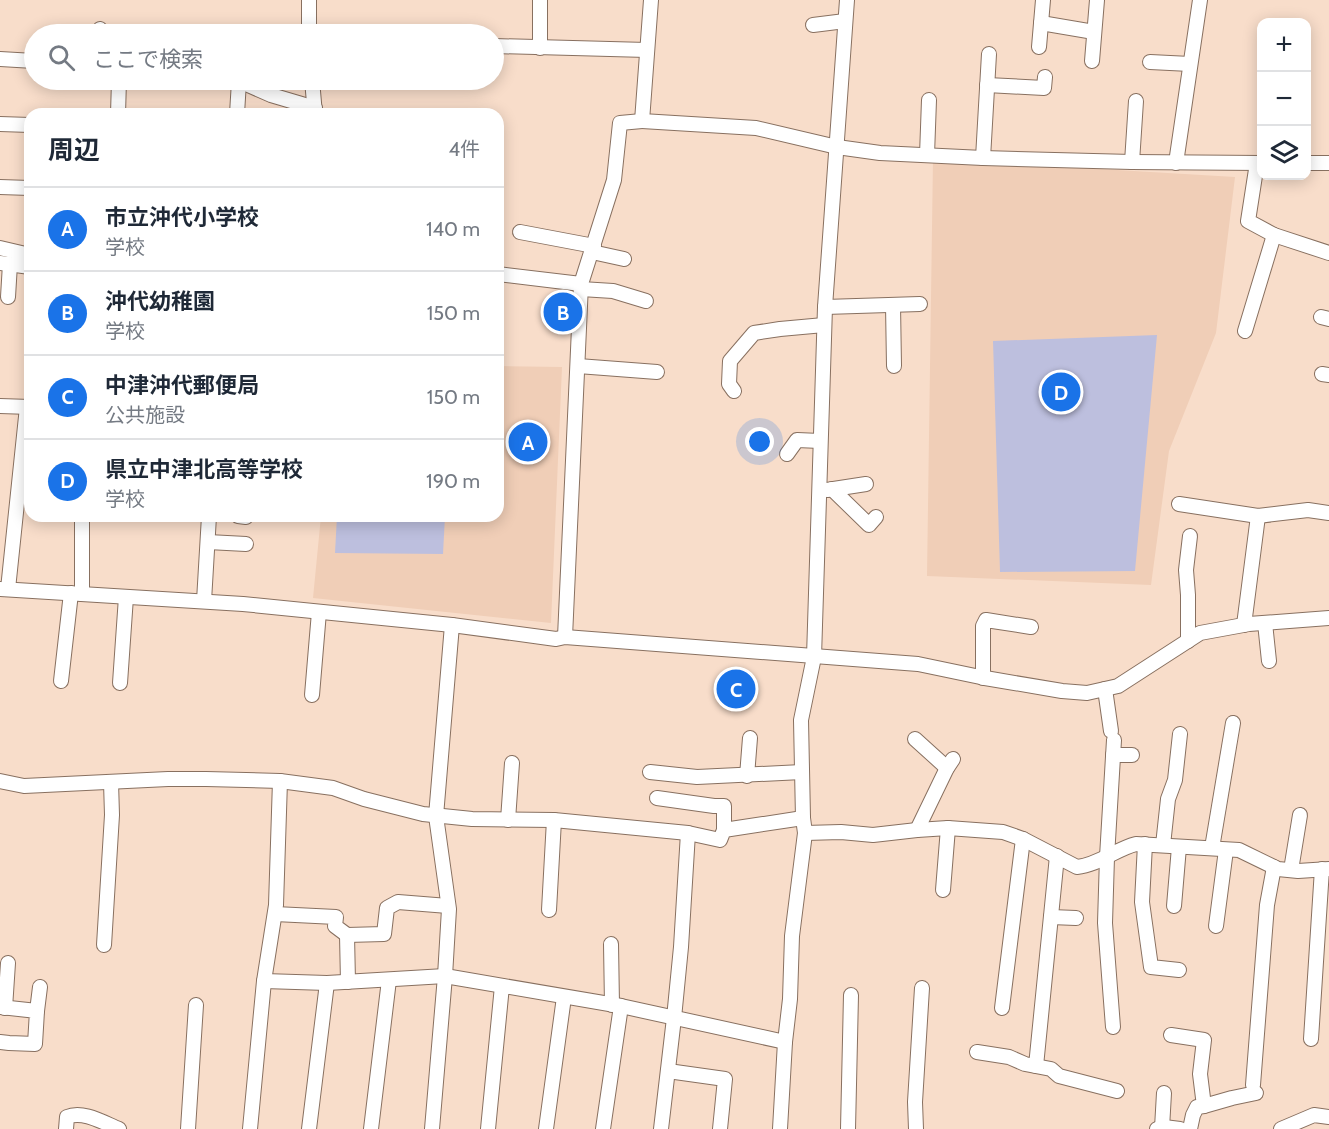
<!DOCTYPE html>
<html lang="ja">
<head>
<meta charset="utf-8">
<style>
	body { margin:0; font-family:Cabin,"Noto Sans JP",sans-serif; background:#f2f2f3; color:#1f2937 }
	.controls { position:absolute; right:18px; top:18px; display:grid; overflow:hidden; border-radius:12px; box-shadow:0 3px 15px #0003 }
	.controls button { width:54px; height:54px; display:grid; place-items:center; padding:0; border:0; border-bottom:2px solid #e0e1e3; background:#fff; color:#1f2937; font:30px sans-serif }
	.you { position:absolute; left:760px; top:442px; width:21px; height:21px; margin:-15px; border:4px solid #fff; border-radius:50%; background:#1a73e8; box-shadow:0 0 0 9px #1a73e833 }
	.badge { display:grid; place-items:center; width:39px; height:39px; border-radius:50%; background:#1a73e8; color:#fff; font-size:20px; font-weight:700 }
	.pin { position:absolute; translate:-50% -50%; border:3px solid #fff; box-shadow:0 2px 6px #0006 }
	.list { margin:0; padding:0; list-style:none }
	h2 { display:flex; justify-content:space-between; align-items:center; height:78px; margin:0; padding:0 24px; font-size:26px }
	h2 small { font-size:20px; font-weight:400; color:#747a83 }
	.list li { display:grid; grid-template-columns:39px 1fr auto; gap:18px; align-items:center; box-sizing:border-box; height:84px; padding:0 24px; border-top:2px solid #e0e1e3 }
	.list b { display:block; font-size:22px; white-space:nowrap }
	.list p { margin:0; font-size:20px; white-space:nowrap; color:#747a83 }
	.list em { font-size:20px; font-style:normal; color:#747a83 }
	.icon { flex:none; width:33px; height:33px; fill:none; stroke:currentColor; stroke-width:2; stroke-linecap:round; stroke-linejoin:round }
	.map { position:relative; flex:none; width:1329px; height:1129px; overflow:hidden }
	.search { position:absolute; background:#fff; box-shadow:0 3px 15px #0003; left:24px; top:24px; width:480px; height:66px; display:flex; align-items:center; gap:15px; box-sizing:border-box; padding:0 21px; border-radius:33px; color:#747a83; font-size:22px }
	.panel { position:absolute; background:#fff; box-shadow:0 3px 15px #0003; left:24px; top:108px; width:480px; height:414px; border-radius:18px }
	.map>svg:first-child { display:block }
	.built { fill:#f0ceb7 }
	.green { fill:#bdbfde }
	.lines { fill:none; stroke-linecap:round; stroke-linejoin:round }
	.minor-casing { stroke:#887060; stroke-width:16 }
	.minor { stroke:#fff; stroke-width:14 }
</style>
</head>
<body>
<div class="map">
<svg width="1329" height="1129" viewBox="0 0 1329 1129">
	<rect width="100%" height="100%" fill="#f8ddca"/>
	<g class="built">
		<polygon points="933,159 1235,177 1216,333 1169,451 1151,585 927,576"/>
		<polygon points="498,366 562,367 551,623 313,598 321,516 498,516"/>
	</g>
	<g class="green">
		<polygon points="1157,335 1135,571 1000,572 993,341"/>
		<polygon points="337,516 445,516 443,554 335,553"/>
	</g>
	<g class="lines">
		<g class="minor-casing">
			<g id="minor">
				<polyline points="651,0 642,121 756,128 837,147 880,153 983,158 1132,162 1262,163"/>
				<polyline points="1041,23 1094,32"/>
				<polyline points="813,25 845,21"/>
				<polyline points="100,29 104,34"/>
				<polyline points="309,34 309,0"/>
				<polyline points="494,46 647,50"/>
				<polyline points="1039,47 1043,0"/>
				<polyline points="540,48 540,0"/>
				<polyline points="0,59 34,61"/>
				<polyline points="1092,61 1097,0"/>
				<polyline points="1150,62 1190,64"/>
				<polyline points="237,80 271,95 315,108"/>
				<polyline points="312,80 315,114"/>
				<polyline points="987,85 1044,88 1045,77"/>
				<polyline points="118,114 119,80"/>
				<polyline points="237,114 239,81"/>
				<polyline points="0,124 30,125"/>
				<polyline points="927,155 929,100"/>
				<polyline points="983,158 989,54"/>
				<polyline points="1132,162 1136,101"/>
				<polyline points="1176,163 1200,0"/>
				<polyline points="1257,163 1248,221 1274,235 1329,253"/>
				<polyline points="1306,163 1329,163"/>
				<polyline points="0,187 30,188"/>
				<polyline points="520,232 594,246"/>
				<polyline points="0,248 30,255"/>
				<polyline points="592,252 624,259"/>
				<polyline points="0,263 30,267"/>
				<polyline points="498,274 581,284"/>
				<polyline points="581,289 613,291 646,301"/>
				<polyline points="8,297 10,264"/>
				<polyline points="893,305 894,366"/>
				<polyline points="825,307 920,304"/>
				<polyline points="1321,317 1329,319"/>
				<polyline points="1245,331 1274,235"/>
				<polyline points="578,366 657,372"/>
				<polyline points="1322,374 1329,375"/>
				<polyline points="734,391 729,384 730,361 754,333 780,329 824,325"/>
				<polyline points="0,406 30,407"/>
				<polyline points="787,454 797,440 820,441"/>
				<polyline points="832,489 869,525 876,517"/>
				<polyline points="827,490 866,484"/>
				<polyline points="1179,504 1258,516 1308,510 1329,513"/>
				<polyline points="238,516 246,517"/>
				<polyline points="208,542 246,544"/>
				<polyline points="0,589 243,604 452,625 556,639 565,637 918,664 985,678 1062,691 1087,693 1118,686 1200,633 1249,624 1329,618"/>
				<polyline points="8,589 27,407"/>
				<polyline points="82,594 82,516"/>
				<polyline points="204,601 209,516"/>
				<polyline points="1265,623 1269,661"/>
				<polyline points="1244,625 1258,516"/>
				<polyline points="565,637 581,284 614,180 620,123 642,121"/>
				<polyline points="1188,641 1188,595 1186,570 1190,536"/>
				<polyline points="983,678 983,626 986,620 1031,627"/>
				<polyline points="61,681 71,593"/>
				<polyline points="120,683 126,597"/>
				<polyline points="1105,689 1111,731"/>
				<polyline points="312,695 319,612"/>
				<polyline points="915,739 947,768"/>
				<polyline points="1113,755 1132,755"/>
				<polyline points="650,772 697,777 802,772"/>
				<polyline points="747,776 750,738"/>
				<polyline points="0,781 24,786 168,779 206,779 280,781 333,788 364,799 423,814 472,819 554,820 688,833 720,840 724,830 803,818"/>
				<polyline points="657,798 714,806 724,806 724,830"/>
				<polyline points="508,820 512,763"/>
				<polyline points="917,830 947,768 953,759"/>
				<path d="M805,833l36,-1 32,3 44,-5 31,-2 55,4 20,7 54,28c21,-2 39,-18 59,-23l103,6 39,19 20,2 31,-2"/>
				<polyline points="1145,844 1142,902 1151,967 1179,970"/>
				<polyline points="1163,845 1168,799 1175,780 1180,734"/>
				<polyline points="1212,848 1233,723"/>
				<polyline points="1291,870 1300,815"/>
				<polyline points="943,890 948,828"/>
				<polyline points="1174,906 1179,847"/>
				<polyline points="549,910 554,820"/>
				<polyline points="275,914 336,917 335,926 347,935 384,934 387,908 398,902 448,906"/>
				<polyline points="1051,917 1076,918"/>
				<polyline points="1216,926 1226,850"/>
				<polyline points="347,935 348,982"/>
				<polyline points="611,944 612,1005"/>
				<polyline points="104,945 112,815 111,782"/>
				<polyline points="264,981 327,983 445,976 621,1006 785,1042"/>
				<polyline points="0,1007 37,1011 35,1044 9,1043 0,1042"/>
				<polyline points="5,1008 8,963"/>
				<polyline points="1002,1008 1023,839"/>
				<polyline points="37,1011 40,987"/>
				<polyline points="1113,1027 1105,923 1107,857 1114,740"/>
				<polyline points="1171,1035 1204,1040 1200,1074 1204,1106 1197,1107 1193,1115 1190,1129"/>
				<polyline points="1311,1039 1322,869"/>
				<polyline points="977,1052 1009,1057 1025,1064 1051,1069 1059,1076 1117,1091"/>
				<polyline points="1036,1066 1057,856"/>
				<polyline points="668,1071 725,1079 720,1129"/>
				<polyline points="1253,1085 1267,905 1274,867"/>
				<polyline points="1204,1106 1232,1098 1256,1093"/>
				<polyline points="1162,1128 1164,1093"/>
				<path d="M66,1129l1,-12c16,-7 37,6 52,12"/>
				<polyline points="188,1129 196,1005"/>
				<polyline points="250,1129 264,981 276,905 280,781"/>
				<polyline points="309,1129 327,983"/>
				<polyline points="371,1129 389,980"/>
				<polyline points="432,1129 445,976 449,909 436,816 452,625"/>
				<polyline points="488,1129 502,986"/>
				<polyline points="546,1129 564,997"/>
				<polyline points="603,1129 621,1006"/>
				<polyline points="661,1129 674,1018 681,947 688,833"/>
				<polyline points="780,1129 785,1042 790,999 792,936 805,833 803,818 801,720 814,657 825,307 847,0"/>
				<polyline points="848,1129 851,995"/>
				<polyline points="916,1129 915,1102 922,988"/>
				<polyline points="1157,1129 1164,1127 1180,1129"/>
				<polyline points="1281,1129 1314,1115 1329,1117"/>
			</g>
		</g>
		<use href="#minor" class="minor"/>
	</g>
</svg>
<div class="controls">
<button>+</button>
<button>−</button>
<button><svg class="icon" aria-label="layers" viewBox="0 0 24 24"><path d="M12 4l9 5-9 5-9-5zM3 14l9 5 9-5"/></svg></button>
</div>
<div class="you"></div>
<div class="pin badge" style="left:528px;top:442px">A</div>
<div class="pin badge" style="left:563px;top:312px">B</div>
<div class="pin badge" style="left:736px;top:689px">C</div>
<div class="pin badge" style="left:1061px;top:392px">D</div>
<div class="search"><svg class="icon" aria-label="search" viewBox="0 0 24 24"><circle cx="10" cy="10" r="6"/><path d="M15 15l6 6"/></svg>ここで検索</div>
<section class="panel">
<h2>周辺<small>4件</small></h2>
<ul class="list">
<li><span class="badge">A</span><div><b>市立沖代小学校</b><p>学校</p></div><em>140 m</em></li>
<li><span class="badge">B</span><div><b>沖代幼稚園</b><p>学校</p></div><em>150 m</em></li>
<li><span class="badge">C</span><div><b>中津沖代郵便局</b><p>公共施設</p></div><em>150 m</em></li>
<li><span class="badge">D</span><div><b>県立中津北高等学校</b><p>学校</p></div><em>190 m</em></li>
</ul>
</section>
</div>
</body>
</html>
